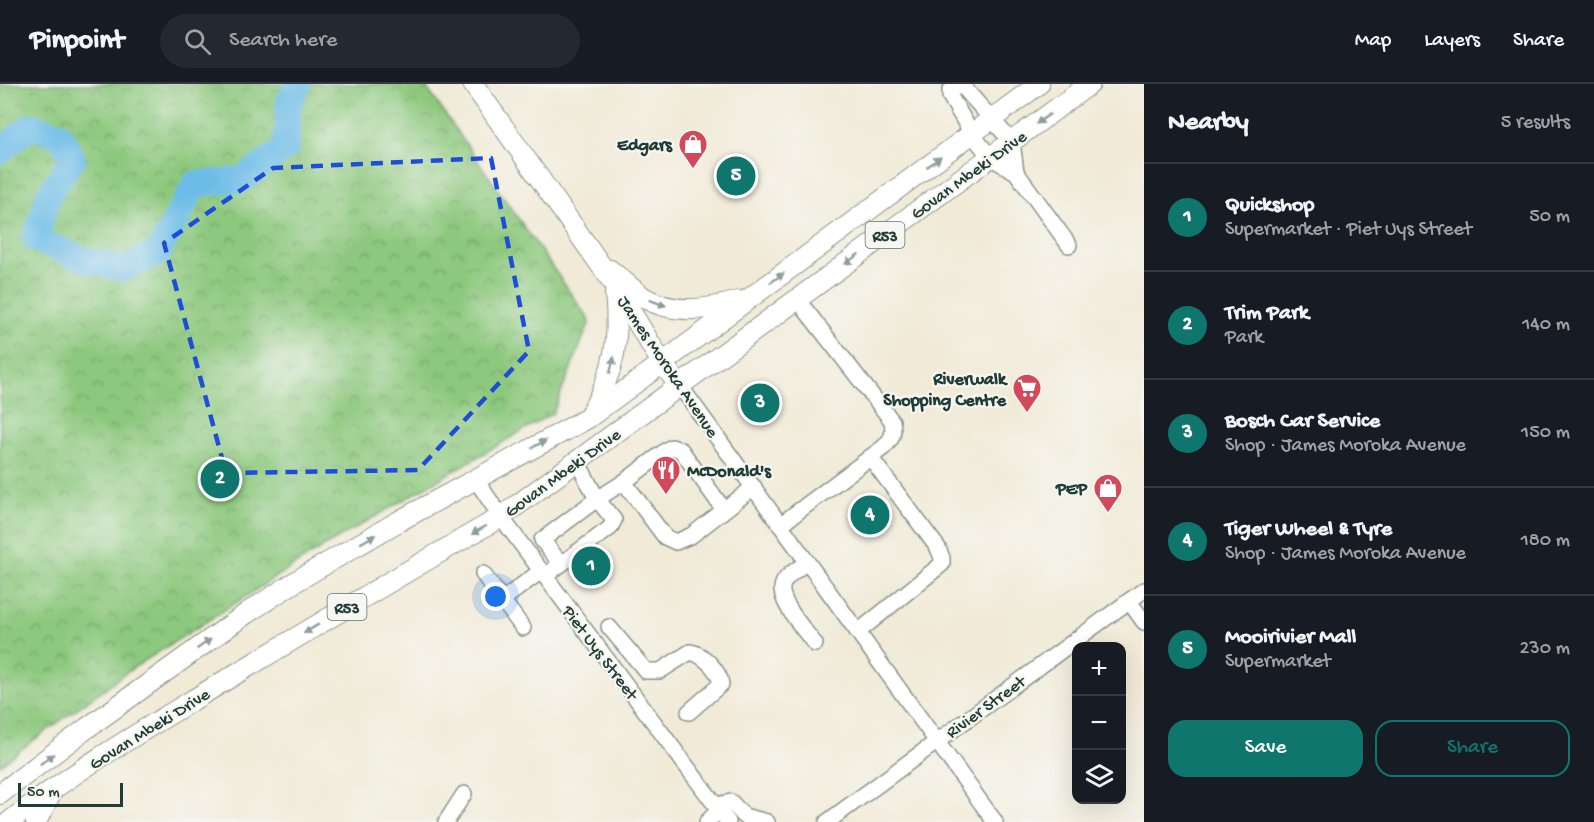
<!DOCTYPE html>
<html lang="en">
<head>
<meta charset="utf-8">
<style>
	body { margin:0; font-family:"Gochi Hand",sans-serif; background:#242831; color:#f1f3f6 }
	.controls { position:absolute; right:18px; bottom:18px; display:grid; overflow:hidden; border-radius:12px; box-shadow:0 6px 24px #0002 }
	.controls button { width:54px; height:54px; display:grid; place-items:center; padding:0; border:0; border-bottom:2px solid #363941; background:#171b24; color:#f1f3f6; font:30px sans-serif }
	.scale { position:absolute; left:18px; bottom:15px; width:105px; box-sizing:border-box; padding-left:6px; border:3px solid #1f3d34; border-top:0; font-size:16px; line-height:21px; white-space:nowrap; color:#1f3d34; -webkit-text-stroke:4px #f6f6f2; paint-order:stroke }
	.you { position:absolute; left:496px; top:513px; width:21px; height:21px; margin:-15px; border:4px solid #fff; border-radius:50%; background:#1a73e8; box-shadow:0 0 0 9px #1a73e833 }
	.badge { display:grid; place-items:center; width:39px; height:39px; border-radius:50%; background:#0f766e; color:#fff; font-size:20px; font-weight:700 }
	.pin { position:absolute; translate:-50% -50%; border:3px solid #fff; box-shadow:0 2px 6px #0006 }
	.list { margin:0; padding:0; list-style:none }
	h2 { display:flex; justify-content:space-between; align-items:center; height:78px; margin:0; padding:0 24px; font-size:26px }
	h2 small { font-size:20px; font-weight:400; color:#9ea1a6 }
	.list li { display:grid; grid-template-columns:39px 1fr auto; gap:18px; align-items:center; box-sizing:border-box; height:108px; padding:0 24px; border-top:2px solid #363941 }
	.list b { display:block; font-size:22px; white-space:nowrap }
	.list p { margin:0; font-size:20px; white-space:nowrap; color:#9ea1a6 }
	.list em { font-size:20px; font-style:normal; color:#9ea1a6 }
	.actions { display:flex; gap:12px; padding:18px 24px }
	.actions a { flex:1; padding:14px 0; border:2px solid #0f766e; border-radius:18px; text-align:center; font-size:21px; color:#0f766e }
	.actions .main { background:#0f766e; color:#fff }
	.icon { flex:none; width:33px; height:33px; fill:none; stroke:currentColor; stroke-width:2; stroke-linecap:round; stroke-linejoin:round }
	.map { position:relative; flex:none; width:1144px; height:738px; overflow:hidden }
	header { display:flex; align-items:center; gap:36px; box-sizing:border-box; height:84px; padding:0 30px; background:#171b24; border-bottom:2px solid #363941 }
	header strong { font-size:28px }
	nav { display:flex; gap:33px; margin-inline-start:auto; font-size:21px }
	.search { width:420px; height:54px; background:#242831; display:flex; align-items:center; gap:15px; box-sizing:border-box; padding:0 21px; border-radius:33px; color:#9ea1a6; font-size:22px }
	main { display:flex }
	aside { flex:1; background:#171b24 }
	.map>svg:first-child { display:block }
	.park { fill:url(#park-crowns); stroke:#568258; stroke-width:1.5 }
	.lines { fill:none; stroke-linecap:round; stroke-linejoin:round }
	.river { stroke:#6cbce7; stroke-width:26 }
	.minor-casing { stroke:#889486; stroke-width:18 }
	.major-casing { stroke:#889486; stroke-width:22 }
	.minor { stroke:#fff; stroke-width:15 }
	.major { stroke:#fff; stroke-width:20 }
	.oneway { fill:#8f9e9a }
	.marked { fill:none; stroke:#1d4ed8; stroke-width:4.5; stroke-dasharray:12 8; stroke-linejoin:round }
	.labels { text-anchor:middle; stroke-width:4.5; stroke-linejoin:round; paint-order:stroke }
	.shield { fill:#f6f6f2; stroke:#60746d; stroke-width:1.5 }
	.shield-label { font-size:16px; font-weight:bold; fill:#1f3d34 }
	.poi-label { font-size:18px; font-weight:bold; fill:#1f3d34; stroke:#f6f6f2; text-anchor:end }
	.street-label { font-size:18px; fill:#1f3d34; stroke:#f6f6f2 }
</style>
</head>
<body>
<header>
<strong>Pinpoint</strong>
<div class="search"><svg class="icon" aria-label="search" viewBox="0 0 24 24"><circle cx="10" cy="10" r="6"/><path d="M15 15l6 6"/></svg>Search here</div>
<nav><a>Map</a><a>Layers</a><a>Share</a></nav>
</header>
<main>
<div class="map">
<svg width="1144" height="738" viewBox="0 0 1144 738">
	<defs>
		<pattern id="park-crowns" width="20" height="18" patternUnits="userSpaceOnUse" patternTransform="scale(1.5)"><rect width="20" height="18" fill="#8cc87d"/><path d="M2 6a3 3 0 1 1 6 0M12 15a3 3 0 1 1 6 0" fill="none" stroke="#72a467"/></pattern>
	</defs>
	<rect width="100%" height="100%" fill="#f6f6f2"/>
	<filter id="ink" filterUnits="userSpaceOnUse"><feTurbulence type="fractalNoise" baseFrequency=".0167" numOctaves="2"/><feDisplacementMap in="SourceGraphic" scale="12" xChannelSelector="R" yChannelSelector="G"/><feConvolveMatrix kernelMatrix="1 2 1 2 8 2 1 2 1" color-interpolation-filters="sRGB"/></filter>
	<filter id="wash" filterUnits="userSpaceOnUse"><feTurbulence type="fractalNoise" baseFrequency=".008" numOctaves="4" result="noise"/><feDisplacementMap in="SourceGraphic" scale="24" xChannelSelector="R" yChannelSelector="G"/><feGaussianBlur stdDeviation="1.35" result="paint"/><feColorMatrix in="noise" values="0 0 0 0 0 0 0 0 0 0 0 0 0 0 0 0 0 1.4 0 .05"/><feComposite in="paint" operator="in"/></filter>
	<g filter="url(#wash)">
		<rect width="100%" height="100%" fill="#f1ead7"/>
		<polygon class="park" points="0,0 424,0 590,237 553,329 328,460 127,588 0,681"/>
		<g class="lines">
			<polyline class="river" points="0,67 31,42 60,51 73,75 49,110 35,155 83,175 123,185 158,169 195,100 241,96 286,64 289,18 299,0"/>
		</g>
	</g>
	<g filter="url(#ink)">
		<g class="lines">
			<g class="minor-casing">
				<g id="minor">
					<polyline points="1016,88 1012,58 965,5 959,1 950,7 950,12 972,50 991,74 1016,88 1069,161"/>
					<polyline points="680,302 995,738"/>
					<polyline points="476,396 501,433 728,738"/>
					<polyline points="724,426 681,366 672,363 668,365 624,398 665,453 676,458 692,451 754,403"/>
					<path d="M780,441l104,-78c9,-9 10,-14 8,-26l-95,-122"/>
					<path d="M807,478c-7,6 -21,13 -24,22 -7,15 23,48 32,60"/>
					<polyline points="561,480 542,456 597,415 577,377"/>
					<polyline points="483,490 523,544"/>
					<polyline points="545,492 610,444 614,436 597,415 624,398"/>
					<polyline points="502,516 541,487"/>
					<polyline points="1129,517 1144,538"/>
					<path d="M609,543l37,44h14l30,-19c13,2 29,18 31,32l-32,28"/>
					<polyline points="858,548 942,480 942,474 938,464 870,373"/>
					<polyline points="716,721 731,718 744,732 767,738"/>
					<polyline points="446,738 464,710"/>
					<polyline points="707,738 719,726"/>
					<polyline points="827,738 1144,506"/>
				</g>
			</g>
			<g class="major-casing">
				<g id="major">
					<polyline points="473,0 614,200 662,279 680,302"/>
					<path d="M610,186c11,9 22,19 33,27 30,18 64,13 96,4"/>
					<path d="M591,329c24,-43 29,-73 24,-121"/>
					<polyline points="0,710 87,644 247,529 298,496 399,437 588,334 1039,0"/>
					<path d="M9,738c63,-50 133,-91 202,-133 96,-58 192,-116 290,-172l589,-433"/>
					<polyline points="36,738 50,711"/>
				</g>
			</g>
			<use href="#minor" class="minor"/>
			<use href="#major" class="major"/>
		</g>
		<defs><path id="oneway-solid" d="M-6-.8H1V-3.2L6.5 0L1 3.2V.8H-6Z" transform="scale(1.5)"/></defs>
		<g class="oneway">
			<use href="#oneway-solid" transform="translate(1043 35) rotate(144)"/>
			<use href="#oneway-solid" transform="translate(934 78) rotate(-36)"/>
			<use href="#oneway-solid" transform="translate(852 175) rotate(144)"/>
			<use href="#oneway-solid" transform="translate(777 194) rotate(-36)"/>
			<use href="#oneway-solid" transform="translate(658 219) rotate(20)"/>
			<use href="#oneway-solid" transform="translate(612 281) rotate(-75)"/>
			<use href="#oneway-solid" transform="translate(539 360) rotate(-29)"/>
			<use href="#oneway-solid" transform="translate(479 446) rotate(150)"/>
			<use href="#oneway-solid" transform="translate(368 455) rotate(-30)"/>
			<use href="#oneway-solid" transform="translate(311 545) rotate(149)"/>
			<use href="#oneway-solid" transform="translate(204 560) rotate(-35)"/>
			<use href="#oneway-solid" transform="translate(47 675) rotate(-37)"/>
		</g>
	</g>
	<path class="marked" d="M491,74l38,193 -111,119 -192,3 -62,-230 109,-75z"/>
	<defs>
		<g id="shop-pin" transform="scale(1.5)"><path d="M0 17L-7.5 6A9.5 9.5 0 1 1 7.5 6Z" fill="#d1495b" stroke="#f6f6f2"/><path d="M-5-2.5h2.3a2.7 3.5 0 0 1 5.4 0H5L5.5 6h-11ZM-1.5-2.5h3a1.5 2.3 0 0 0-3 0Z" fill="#fff"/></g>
		<g id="supermarket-pin" transform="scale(1.5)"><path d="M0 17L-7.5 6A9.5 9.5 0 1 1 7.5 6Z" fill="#d1495b" stroke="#f6f6f2"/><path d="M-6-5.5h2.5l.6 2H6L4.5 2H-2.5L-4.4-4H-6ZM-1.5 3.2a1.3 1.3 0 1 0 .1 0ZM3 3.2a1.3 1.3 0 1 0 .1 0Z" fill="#fff"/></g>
		<g id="restaurant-pin" transform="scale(1.5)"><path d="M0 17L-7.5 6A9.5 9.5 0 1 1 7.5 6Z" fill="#d1495b" stroke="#f6f6f2"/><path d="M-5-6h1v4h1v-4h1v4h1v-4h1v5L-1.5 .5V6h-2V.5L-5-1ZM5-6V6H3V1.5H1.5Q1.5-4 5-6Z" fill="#fff"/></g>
	</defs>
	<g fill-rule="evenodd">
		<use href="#shop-pin" x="693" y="60"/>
		<use href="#supermarket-pin" x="1027" y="304"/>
		<use href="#restaurant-pin" x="666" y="386"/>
		<use href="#shop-pin" x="1108" y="404"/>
	</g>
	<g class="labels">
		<g class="shield">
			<rect x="865.5" y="138" width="39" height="26" rx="4.5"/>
			<rect x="327.5" y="510" width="39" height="26" rx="4.5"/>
		</g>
		<g class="shield-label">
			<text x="885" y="157">R53</text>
			<text x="347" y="529">R53</text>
		</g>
		<g class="poi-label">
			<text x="672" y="66">Edgars</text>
			<text x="1006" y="300">Riverwalk<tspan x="1006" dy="21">Shopping Centre</tspan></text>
			<text x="687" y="392" text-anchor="start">McDonald's</text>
			<text x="1087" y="410">PEP</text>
		</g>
		<g class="street-label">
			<text transform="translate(968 90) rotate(-36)" y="6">Govan Mbeki Drive</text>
			<text transform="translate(669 282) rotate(56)" y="6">James Moroka Avenue</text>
			<text transform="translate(562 388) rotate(-36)" y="6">Govan Mbeki Drive</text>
			<text transform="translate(601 568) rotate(53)" y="6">Piet Uys Street</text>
			<text transform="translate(985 622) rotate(-36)" y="6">Rivier Street</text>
			<text transform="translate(149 644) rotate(-32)" y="6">Govan Mbeki Drive</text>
		</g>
	</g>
</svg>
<div class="controls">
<button>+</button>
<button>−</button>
<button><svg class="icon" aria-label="layers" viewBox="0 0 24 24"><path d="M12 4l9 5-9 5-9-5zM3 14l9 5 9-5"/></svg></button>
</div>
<div class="scale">50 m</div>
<div class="you"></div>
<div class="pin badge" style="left:591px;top:482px">1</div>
<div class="pin badge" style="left:220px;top:395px">2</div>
<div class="pin badge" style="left:760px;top:319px">3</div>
<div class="pin badge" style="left:870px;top:431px">4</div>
<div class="pin badge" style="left:736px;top:92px">5</div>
</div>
<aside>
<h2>Nearby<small>5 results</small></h2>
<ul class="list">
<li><span class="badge">1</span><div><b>Quickshop</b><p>Supermarket · Piet Uys Street</p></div><em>50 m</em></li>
<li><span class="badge">2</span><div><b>Trim Park</b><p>Park</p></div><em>140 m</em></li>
<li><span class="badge">3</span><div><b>Bosch Car Service</b><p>Shop · James Moroka Avenue</p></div><em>150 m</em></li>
<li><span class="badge">4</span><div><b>Tiger Wheel &amp; Tyre</b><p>Shop · James Moroka Avenue</p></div><em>180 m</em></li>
<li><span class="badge">5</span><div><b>Mooirivier Mall</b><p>Supermarket</p></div><em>230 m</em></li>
</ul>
<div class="actions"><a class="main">Save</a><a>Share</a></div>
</aside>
</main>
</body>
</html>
